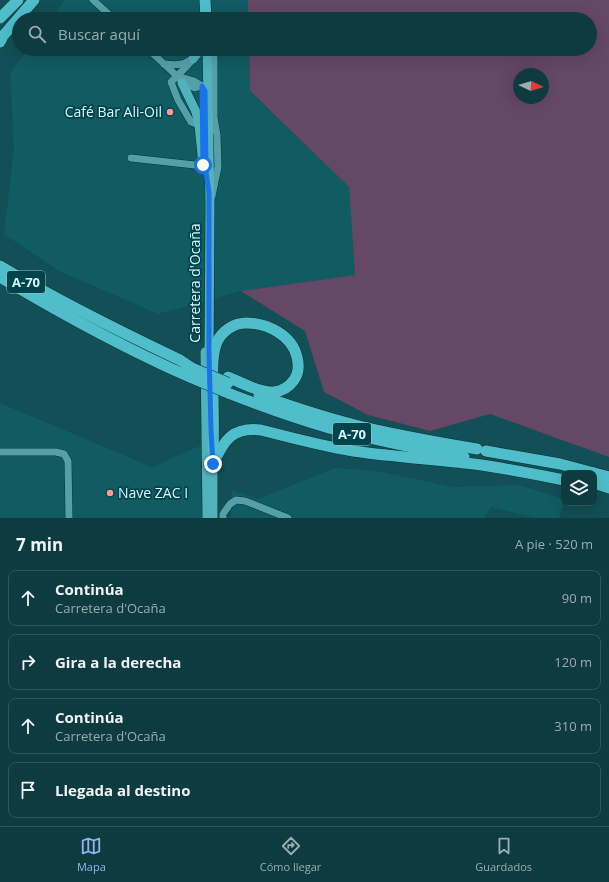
<!DOCTYPE html>
<html lang="es">
<head>
<meta charset="utf-8">
<style>
	body { margin:0; font-family:"Open Sans",sans-serif; background:#174247; color:#f1f3f6 }
	.controls { position:absolute; right:12px; bottom:12px; display:grid; overflow:hidden; border-radius:8px; box-shadow:0 4px 16px #0002 }
	.controls button { width:36px; height:36px; display:grid; place-items:center; padding:0; border:0; border-bottom:1px solid #2e5559; background:#0e3b40; color:#f1f3f6; font:20px sans-serif }
	.compass { position:absolute; left:513px; top:68px; width:36px; height:36px; border-radius:50%; background:#0e3b40; box-shadow:0 4px 16px #0002; rotate:94deg }
	.stop { position:absolute; width:12px; height:12px; margin:-9px; border:3px solid #1a73e8; border-radius:50%; background:#fff }
	.stop.end { background:#1a73e8; border-color:#fff; box-shadow:0 1px 4px #0008 }
	.list { margin:0; padding:0; list-style:none }
	h2 { display:flex; justify-content:space-between; align-items:center; height:52px; margin:0; padding:0 16px; font-size:17px }
	h2 small { font-size:13px; font-weight:400; color:#9badb1 }
	.list li { display:grid; grid-template-columns:26px 1fr auto; gap:12px; align-items:center; box-sizing:border-box; height:56px; margin:0 8px 8px; padding:0 8px; border:1px solid #2e5559; border-radius:8px }
	.list b { display:block; font-size:15px; white-space:nowrap }
	.list p { margin:0; font-size:13px; white-space:nowrap; color:#9badb1 }
	.list em { font-size:13px; font-style:normal; color:#9badb1 }
	.icon { flex:none; width:22px; height:22px; fill:none; stroke:currentColor; stroke-width:2; stroke-linecap:round; stroke-linejoin:round }
	.map { position:relative; flex:none; width:609px; height:518px; overflow:hidden }
	.search { position:absolute; background:#0e3b40; box-shadow:0 4px 16px #0002; left:12px; right:12px; top:12px; height:44px; display:flex; align-items:center; gap:10px; box-sizing:border-box; padding:0 14px; border-radius:22px; color:#9badb1; font-size:15px }
	.sheet { height:308px; background:#0e3b40 }
	nav { display:flex; justify-content:space-around; align-items:center; box-sizing:border-box; height:56px; border-top:1px solid #2e5559; background:#0e3b40; font-size:11px; color:#9badb1 }
	nav a { display:grid; justify-items:center; gap:2px }
	nav .on { color:#95b2f1 }
	.map>svg:first-child { display:block }
	.built { fill:#115b63 }
	.green { fill:#654766; fill-rule:evenodd }
	.lines { fill:none; stroke-linecap:round; stroke-linejoin:round }
	.minor-casing { stroke:#083337; stroke-width:8 }
	.major-casing { stroke:#083337; stroke-width:10 }
	.highway-casing { stroke:#083337; stroke-width:12 }
	.minor { stroke:#55a0a8; stroke-width:7 }
	.major { stroke:#51b2bc; stroke-width:9 }
	.highway { stroke:#4fbeca; stroke-width:11 }
	.highway-bridge-casing { stroke:#083337; stroke-width:12; stroke-linecap:butt }
	.highway-bridge { stroke:#4fbeca; stroke-width:11 }
	.route { stroke:#1a73e8; stroke-width:5 }
	.poi-dot { fill:#f59c94; stroke:#01444b; stroke-width:1.5 }
	.labels { text-anchor:middle; stroke-width:3.5; stroke-linejoin:round; paint-order:stroke }
	.shield { fill:#01444b; stroke:#95c3c8; stroke-width:1 }
	.shield-label { font-size:13px; font-weight:bold; fill:#d5f9fe }
	.poi-label { font-size:14px; fill:#d5f9fe; stroke:#01444b; text-anchor:end }
	.street-label { font-size:14px; fill:#d5f9fe; stroke:#01444b }
</style>
</head>
<body>
<div class="map">
<svg width="609" height="518" viewBox="0 0 609 518">
	<rect width="100%" height="100%" fill="#124f56"/>
	<g class="built">
		<polygon points="65,0 248,0 248,19 51,19"/>
		<polygon points="28,49 249,49 250,92 349,187 355,275 241,291 158,314 59,271 4,234 14,148 10,73"/>
		<polygon points="0,403 152,467 197,447 201,447 203,518 0,518"/>
		<polygon points="335,468 377,471 453,487 519,485 564,499 559,518 536,518 491,507 484,518 231,518 232,490 258,499"/>
	</g>
	<path class="green" d="M248,0h361v457l-119,-43 -60,17 -62,-16 -44,-23 -19,-61 -64,-40 114,-16 -6,-88 -99,-96 -1,-42h341v-30h-342zM519,74h24v24h-24z"/>
	<g class="lines">
		<g class="minor-casing">
			<g id="minor">
				<polyline points="93,0 114,19"/>
				<polyline points="148,49 177,76 185,85 195,88 202,86"/>
				<polyline points="212,49 214,58 214,117 217,135 218,167 212,196"/>
				<polyline points="193,59 187,66 171,82 178,100 191,122 199,125"/>
				<path d="M164,64c10,1 18,2 26,-4"/>
				<polyline points="177,76 194,81 202,86"/>
				<polyline points="131,158 195,165 203,165"/>
				<polyline points="0,452 56,452 64,454 68,461 69,518"/>
				<polyline points="223,518 223,514 230,504 236,500 245,501 288,518"/>
			</g>
		</g>
		<g class="major-casing">
			<g id="major">
				<polyline points="207,49 210,204 209,360"/>
				<polyline points="193,59 197,54 198,49"/>
				<polyline points="182,83 196,112 199,125 203,165"/>
				<polyline points="205,352 207,518"/>
				<polyline points="213,458 213,518"/>
			</g>
		</g>
		<g class="highway-casing">
			<g id="highway">
				<polyline points="205,0 206,19"/>
				<polyline points="0,18 18,0"/>
				<polyline points="0,42 3,36 34,0"/>
				<path d="M0,266c58,35 119,65 180,94l12,8"/>
				<path d="M0,277c62,37 126,72 192,101"/>
				<path d="M228,393c33,13 67,25 101,35 45,12 90,21 135,29"/>
				<path d="M259,395c31,11 63,22 96,30 40,10 81,17 122,24"/>
				<path d="M213,451c1,-21 0,-41 0,-61 0,-16 -2,-33 4,-48 5,-11 17,-19 29,-19 21,0 46,12 51,34 2,8 2,16 -3,23 -5,7 -12,11 -20,12 -16,0 -32,-9 -46,-15"/>
				<polyline points="486,451 560,464 594,473"/>
				<path d="M213,464c11,-24 19,-37 48,-34 31,8 61,16 92,21 40,6 81,8 121,13 30,4 60,10 90,16"/>
				<polyline points="594,473 609,477"/>
				<polyline points="594,483 609,488"/>
			</g>
		</g>
		<use href="#minor" class="minor"/>
		<use href="#major" class="major"/>
		<use href="#highway" class="highway"/>
		<g class="highway-bridge-casing">
			<g id="highway-bridge">
				<polyline points="192,368 228,383"/>
				<polyline points="192,378 228,393"/>
			</g>
		</g>
		<use href="#highway-bridge" class="highway-bridge"/>
	</g>
	<g class="lines">
		<polyline class="route" points="203,165 202,86 205,91 206,172 209,193 209,353 211,431 213,464"/>
	</g>
	<g class="poi-dot">
		<circle cx="170" cy="112" r="4"/>
		<circle cx="110" cy="493" r="4"/>
	</g>
	<g class="labels">
		<g class="shield">
			<rect x="7" y="271" width="38" height="22" rx="3"/>
			<rect x="333" y="423" width="38" height="22" rx="3"/>
		</g>
		<g class="shield-label">
			<text x="26" y="287">A-70</text>
			<text x="352" y="439">A-70</text>
		</g>
		<g class="poi-label">
			<text x="162" y="117">Café Bar Ali-Oil</text>
			<text x="118" y="498" text-anchor="start">Nave ZAC I</text>
		</g>
		<g class="street-label">
			<text transform="translate(195 283) rotate(-90)" y="5">Carretera d'Ocaña</text>
		</g>
	</g>
</svg>
<div class="controls">
<button><svg class="icon" aria-label="layers" viewBox="0 0 24 24"><path d="M12 4l9 5-9 5-9-5zM3 14l9 5 9-5"/></svg></button>
</div>
<svg class="compass" viewBox="-18 -18 36 36"><path d="M0-13l5 13h-10z" fill="#e53935"/><path d="M0 13l5-13h-10z" fill="#9badb1"/></svg>
<div class="stop" style="left:203px;top:165px"></div>
<div class="stop end" style="left:213px;top:464px"></div>
<div class="search"><svg class="icon" aria-label="search" viewBox="0 0 24 24"><circle cx="10" cy="10" r="6"/><path d="M15 15l6 6"/></svg>Buscar aquí</div>
</div>
<section class="sheet">
<h2>7 min<small>A pie · 520 m</small></h2>
<ul class="list">
<li><svg class="icon" aria-label="ahead" viewBox="0 0 24 24"><path d="M12 20V5M6 11l6-6 6 6"/></svg><div><b>Continúa</b><p>Carretera d'Ocaña</p></div><em>90 m</em></li>
<li><svg class="icon" aria-label="right" viewBox="0 0 24 24"><path d="M7 20v-9h11M14 6l5 5-5 5"/></svg><div><b>Gira a la derecha</b></div><em>120 m</em></li>
<li><svg class="icon" aria-label="ahead" viewBox="0 0 24 24"><path d="M12 20V5M6 11l6-6 6 6"/></svg><div><b>Continúa</b><p>Carretera d'Ocaña</p></div><em>310 m</em></li>
<li><svg class="icon" aria-label="arrive" viewBox="0 0 24 24"><path d="M6 21V4h12l-3 4 3 4H6"/></svg><div><b>Llegada al destino</b></div></li>
</ul>
</section>
<nav>
<a class="on"><svg class="icon" aria-label="map" viewBox="0 0 24 24"><path d="M3 6l6-2 6 2 6-2v14l-6 2-6-2-6 2zM9 4v14M15 6v14"/></svg>Mapa</a>
<a><svg class="icon" aria-label="directions" viewBox="0 0 24 24"><path d="M12 3l9 9-9 9-9-9zM9 14v-3h6M13 9l2 2-2 2"/></svg>Cómo llegar</a>
<a><svg class="icon" aria-label="saved" viewBox="0 0 24 24"><path d="M7 4h10v16l-5-4-5 4z"/></svg>Guardados</a>
</nav>
</body>
</html>
